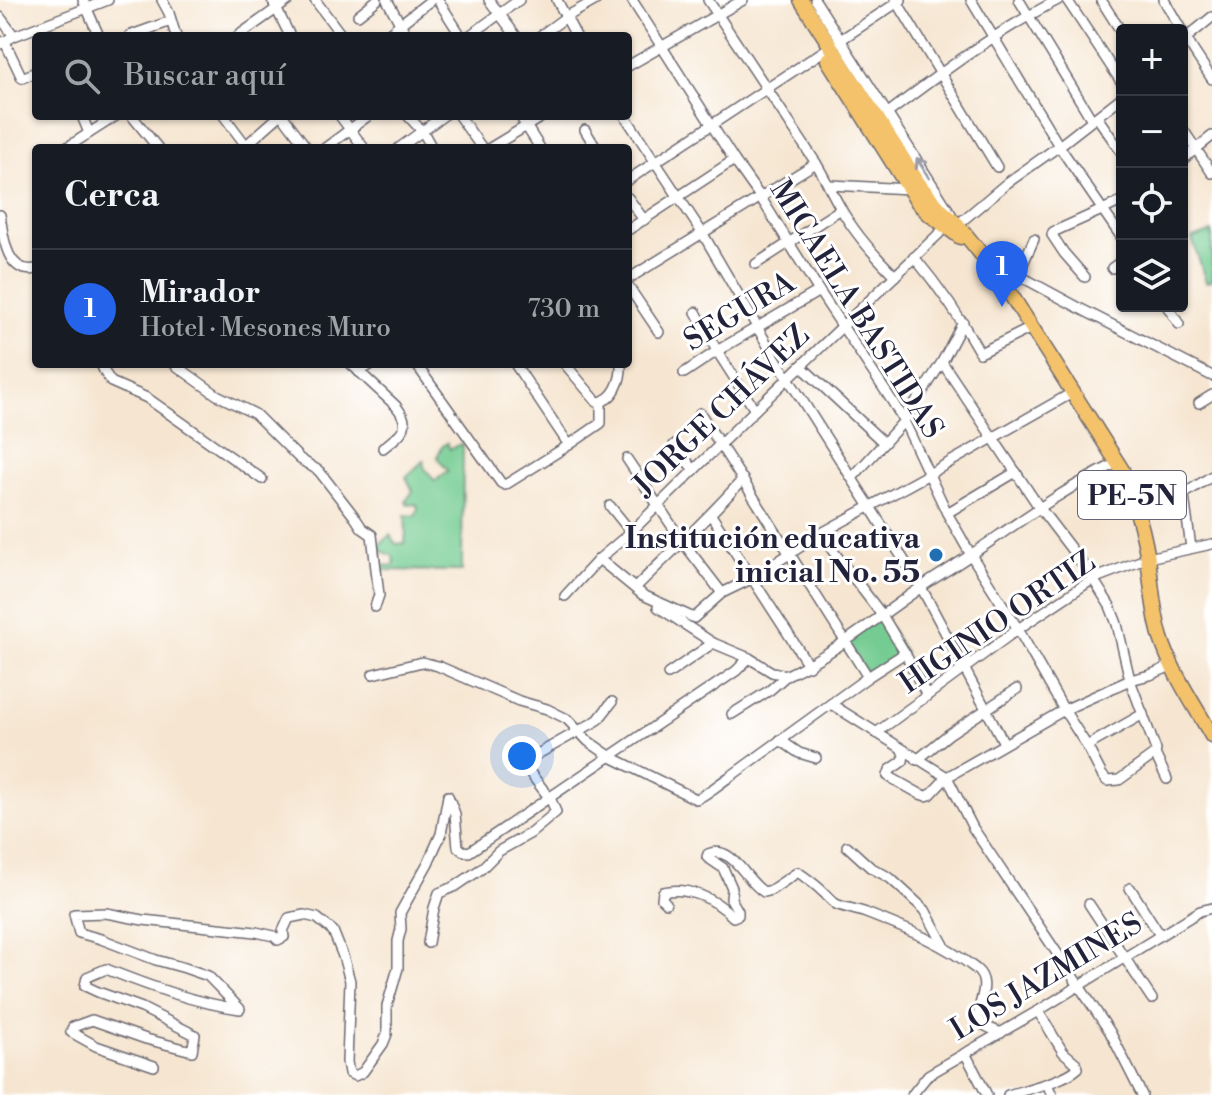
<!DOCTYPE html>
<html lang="es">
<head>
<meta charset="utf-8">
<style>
	body { margin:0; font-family:"Libre Bodoni",serif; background:#20242c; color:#f1f3f6 }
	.controls { position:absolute; right:24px; top:24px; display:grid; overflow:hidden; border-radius:8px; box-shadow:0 2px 6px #0004 }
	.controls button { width:72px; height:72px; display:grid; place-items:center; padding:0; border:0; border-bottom:2px solid #363941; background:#171b24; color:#f1f3f6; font:40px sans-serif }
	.you { position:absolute; left:522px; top:756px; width:28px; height:28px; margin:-20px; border:6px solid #fff; border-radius:50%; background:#1a73e8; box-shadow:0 0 0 12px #1a73e833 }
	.badge { display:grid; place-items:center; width:52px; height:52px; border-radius:50%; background:#2563eb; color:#fff; font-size:26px; font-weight:700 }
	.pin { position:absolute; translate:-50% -66px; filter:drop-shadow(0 2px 4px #0008) }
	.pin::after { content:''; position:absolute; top:42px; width:28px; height:24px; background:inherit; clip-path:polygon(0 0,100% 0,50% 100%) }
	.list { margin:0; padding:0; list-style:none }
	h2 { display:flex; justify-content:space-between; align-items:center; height:104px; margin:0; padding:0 32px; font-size:34px }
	h2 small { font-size:26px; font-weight:400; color:#9ea1a6 }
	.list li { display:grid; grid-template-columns:52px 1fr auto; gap:24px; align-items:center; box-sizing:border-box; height:120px; padding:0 32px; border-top:2px solid #363941 }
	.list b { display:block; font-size:30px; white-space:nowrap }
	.list p { margin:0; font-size:26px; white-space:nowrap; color:#9ea1a6 }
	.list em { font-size:26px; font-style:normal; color:#9ea1a6 }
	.icon { flex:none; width:44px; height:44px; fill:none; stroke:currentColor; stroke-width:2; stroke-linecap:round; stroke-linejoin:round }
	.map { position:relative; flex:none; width:1212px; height:1095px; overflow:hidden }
	.search { position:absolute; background:#171b24; box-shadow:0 2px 6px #0004; left:32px; top:32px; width:600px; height:88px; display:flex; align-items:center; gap:20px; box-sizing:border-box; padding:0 28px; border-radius:8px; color:#9ea1a6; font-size:30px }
	.panel { position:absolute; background:#171b24; box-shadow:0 2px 6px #0004; left:32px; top:144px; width:600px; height:224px; border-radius:8px }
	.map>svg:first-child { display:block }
	.green { fill:#74cc92; stroke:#4b7766; stroke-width:2 }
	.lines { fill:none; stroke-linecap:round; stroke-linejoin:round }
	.minor-casing { stroke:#6c6770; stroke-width:12 }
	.highway-casing { stroke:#6c6770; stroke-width:17 }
	.minor { stroke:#fff; stroke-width:9 }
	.highway { stroke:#f3c26a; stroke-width:14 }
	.oneway { stroke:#9c9ca7 }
	.poi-dot { fill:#1f6fb2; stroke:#fff; stroke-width:3 }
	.labels { text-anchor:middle; stroke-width:6; stroke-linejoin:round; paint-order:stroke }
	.shield { fill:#fff; stroke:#646476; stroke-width:2 }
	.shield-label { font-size:28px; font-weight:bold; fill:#22223b }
	.street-label { font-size:30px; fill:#22223b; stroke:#fff }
	.poi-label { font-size:30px; font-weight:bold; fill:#22223b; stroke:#fff; text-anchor:end }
</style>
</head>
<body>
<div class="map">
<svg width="1212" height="1095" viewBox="0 0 1212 1095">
	<rect width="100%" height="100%" fill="#fff"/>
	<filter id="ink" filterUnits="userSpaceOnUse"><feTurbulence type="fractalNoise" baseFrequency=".0125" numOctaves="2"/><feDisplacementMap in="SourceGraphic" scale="16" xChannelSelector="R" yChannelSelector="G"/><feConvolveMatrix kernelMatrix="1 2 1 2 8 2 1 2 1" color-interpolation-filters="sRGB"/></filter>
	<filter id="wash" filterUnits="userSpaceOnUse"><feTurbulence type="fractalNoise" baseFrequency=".006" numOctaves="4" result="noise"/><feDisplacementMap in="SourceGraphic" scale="32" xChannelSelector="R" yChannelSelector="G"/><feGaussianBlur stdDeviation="1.8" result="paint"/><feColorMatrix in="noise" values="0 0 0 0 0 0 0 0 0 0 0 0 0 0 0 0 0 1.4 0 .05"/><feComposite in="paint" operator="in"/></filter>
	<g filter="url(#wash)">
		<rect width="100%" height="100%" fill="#f6e6d1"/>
		<g class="green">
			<polygon points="1212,232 1212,281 1206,282 1192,238"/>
			<polygon points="447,443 450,449 463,443 462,571 381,570 381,566 395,565 393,556 380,550 379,545 390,535 396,544 405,543 406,531 405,515 415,516 418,510 417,504 408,505 406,501 413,491 406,477 424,460 424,467 435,481 448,471 437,457 442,447"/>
			<polygon points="882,615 905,653 868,677 846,640"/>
		</g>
	</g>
	<g filter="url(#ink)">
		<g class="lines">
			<g class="minor-casing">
				<g id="minor">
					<polyline points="83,0 99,36"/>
					<polyline points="162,0 169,13 176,36"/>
					<polyline points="272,0 290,36"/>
					<polyline points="315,0 342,36"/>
					<polyline points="387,0 407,36"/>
					<polyline points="438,0 461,36"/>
					<polyline points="489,0 516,36"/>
					<polyline points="557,0 576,36"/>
					<polyline points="632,0 734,160 761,198 819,291 892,401 904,421 947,513 971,555 1018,629 1064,710 1087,746 1102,775 1107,781 1119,780 1155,754"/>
					<path d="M708,0l108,163c9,15 16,30 24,44 14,26 35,49 55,69"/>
					<polyline points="815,0 951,214"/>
					<polyline points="896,0 997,167"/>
					<polyline points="971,0 1059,146 1122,238"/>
					<polyline points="1019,0 1092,120"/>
					<polyline points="1067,0 1122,83"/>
					<polyline points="1101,0 1122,33"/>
					<polyline points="1164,0 1193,50 1212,79"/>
					<polyline points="358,15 377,0"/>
					<polyline points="0,17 14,36"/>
					<polyline points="129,36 171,21"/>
					<polyline points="238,36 289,0"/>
					<polyline points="385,36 431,0"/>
					<polyline points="469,36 519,0"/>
					<polyline points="540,36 566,17 596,0"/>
					<polyline points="1185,39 1212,17"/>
					<polyline points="5,42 22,78 36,72"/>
					<polyline points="0,44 14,36 108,0"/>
					<polyline points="628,66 743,0"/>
					<path d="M888,113c54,-41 109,-82 170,-113"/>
					<polyline points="82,116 89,133"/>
					<polyline points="132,116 158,148"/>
					<polyline points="224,116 248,148"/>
					<polyline points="283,116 307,148"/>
					<polyline points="340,116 364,148"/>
					<polyline points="408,116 423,132 432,148"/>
					<polyline points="459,116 482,148"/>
					<polyline points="520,116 540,148"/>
					<polyline points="625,116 703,234 774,356 921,587 1004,743"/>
					<polyline points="1097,117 1122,153"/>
					<polyline points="1182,128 1212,173"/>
					<polyline points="585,130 596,148"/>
					<polyline points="66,148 116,116"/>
					<polyline points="243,148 279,116"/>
					<polyline points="325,148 368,116"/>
					<polyline points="399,148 443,116"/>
					<polyline points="490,148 543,116"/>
					<polyline points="1182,160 1212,136"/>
					<polyline points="628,180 901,0"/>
					<polyline points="830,185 910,189"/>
					<polyline points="628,198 644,220"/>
					<path d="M0,215c3,20 6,60 36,54"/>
					<polyline points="956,226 1007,183 1059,146 1122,97"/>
					<polyline points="628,230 734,160"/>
					<path d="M914,257c26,31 46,60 66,96l51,-25"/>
					<polyline points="989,257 1018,275 1083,310 1212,376"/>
					<polyline points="756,264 841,209"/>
					<polyline points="1112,268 1122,261"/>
					<polyline points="1018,275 1034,239"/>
					<polyline points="1085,277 1064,253 1052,235 1053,232 1122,201"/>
					<polyline points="628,279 816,163"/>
					<polyline points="628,286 659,332"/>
					<polyline points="1167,306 1179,324"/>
					<polyline points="696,312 717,351 755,410"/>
					<polyline points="942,362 1039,507 1088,571 1110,606 1117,624 1130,680 1156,750 1155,754 1167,779"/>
					<polyline points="101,364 105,373 111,382 147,398 262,479"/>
					<polyline points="174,364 217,395 255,414 300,459 319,471 354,516 362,528 372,535 379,595 375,607"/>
					<path d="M351,364l45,42c18,22 4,28 -13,42"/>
					<polyline points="416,364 501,483 505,485 569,445 515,364"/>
					<path d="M565,364l32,38c17,-1 25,-22 24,-38"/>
					<polyline points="801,366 884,443"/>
					<polyline points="359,372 372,364"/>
					<polyline points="684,373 717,351 819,291"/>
					<polyline points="1199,403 1212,395"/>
					<polyline points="700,413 868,677"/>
					<polyline points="569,445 601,423 601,402"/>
					<polyline points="674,445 694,470"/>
					<polyline points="627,459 682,541 722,593"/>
					<polyline points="852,478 904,421 942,362 963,322"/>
					<polyline points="610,506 631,532"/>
					<polyline points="947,513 1016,472"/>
					<polyline points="711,515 809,666"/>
					<polyline points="820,534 882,615 905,653 927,696"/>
					<polyline points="1191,548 1184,496 1187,492 1212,476"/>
					<polyline points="599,559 643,595 694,618 722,593 751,579 820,534 929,474 1072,393"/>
					<path d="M635,588c36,-36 74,-70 108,-109"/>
					<polyline points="565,596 599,559 631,532 755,410 946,227"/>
					<polyline points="658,607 713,643 749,658 772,672 787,675 770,690 732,714"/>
					<path d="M373,674l49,-12 16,4 81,35 28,8 20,10 21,22 23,16 85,42c8,-2 25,-17 35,-23l137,-99 37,-24"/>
					<polyline points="668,674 713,643"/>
					<path d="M787,675c48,-22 90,-57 133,-87 17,-12 35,-22 52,-34 47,-32 93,-66 145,-91"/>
					<polyline points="831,704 947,777 973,828 1110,1032 1142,1095"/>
					<polyline points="876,733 1018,629 1093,579 1148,558 1212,544"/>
					<polyline points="780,740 799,753 816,758"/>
					<polyline points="1087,746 1143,714"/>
					<polyline points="902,750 904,755 903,761 890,770 888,776 920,794 926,796 930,795 947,777 1064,710 1130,680 1150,675 1171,666"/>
					<polyline points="917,760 949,734 1017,689"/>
					<polyline points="847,846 870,867 890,878 925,910 945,947"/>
					<polyline points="1130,888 1160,935"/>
					<path d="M666,903l-4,-4 1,-7c25,-6 53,7 70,25l5,-2v-4l-7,-12 1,-11 -9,-20 -16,-11 1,-3c25,-10 38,28 56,38l7,-2 27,-18c8,6 17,12 24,19 5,4 9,10 14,13 9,4 20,5 30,9 38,15 77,30 110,56 21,18 -9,43 8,56 4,3 11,5 17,8"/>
					<polyline points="1089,904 1152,999"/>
					<polyline points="428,943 434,908 439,893 456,886 481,869 499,851 531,833 556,812 551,800 528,770 529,759 598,720 612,702"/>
					<polyline points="965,1053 987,1095"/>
					<path d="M154,1066l-58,-20 -25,-14 2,-5 19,-7 54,19 46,12 3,-16 -53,-27 -44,-16 -13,-6 2,-9 19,-8c43,17 89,34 134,40l-32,-33 -23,-8 -29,-8 -55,-21 -22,-6 -5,-19 32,-1 37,7 113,12 18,4 4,4 6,-3 -1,-6 6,-13 15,-3 13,3 16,13 10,25 7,25 -3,81 2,11 6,3 8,-4 20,-28 4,-10v-28l11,-38v-27l3,-12 -1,-16 28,-50 13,-29 7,-38 7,18 3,33 5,4 6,1 267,-181 13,-13"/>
					<polyline points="1047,1084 1052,1095"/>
					<polyline points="912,1095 928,1075 1038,1011 1200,911 1212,908"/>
					<path d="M1008,1095c19,-6 56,-14 70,-27l-2,-5 -13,-11 -25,-41"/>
				</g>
			</g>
			<g class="highway-casing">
				<g id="highway">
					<path d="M801,0l120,187 21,24 15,13 42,52 123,194c12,28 21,59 26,89 4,27 5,53 13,79 11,35 33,66 51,98"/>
					<polyline points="828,60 917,201 928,213 960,237"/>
				</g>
			</g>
			<use href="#minor" class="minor"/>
			<use href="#highway" class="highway"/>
		</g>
		<defs><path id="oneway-shaft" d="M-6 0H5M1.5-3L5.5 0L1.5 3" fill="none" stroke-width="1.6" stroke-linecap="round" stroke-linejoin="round" transform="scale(2)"/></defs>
		<use class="oneway" href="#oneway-shaft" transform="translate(923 168) rotate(-122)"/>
	</g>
	<circle class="poi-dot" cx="936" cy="555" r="8"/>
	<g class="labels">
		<rect class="shield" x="1078" y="471" width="108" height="48" rx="6"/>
		<g class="shield-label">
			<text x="1132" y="505">PE-5N</text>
		</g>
		<g class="street-label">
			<text transform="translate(857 309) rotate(58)" y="10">MICAELA BASTIDAS</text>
			<text transform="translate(739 311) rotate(-31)" y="10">SEGURA</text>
			<text transform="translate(721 410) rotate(-44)" y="10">JORGE CHÁVEZ</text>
			<text transform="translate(997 622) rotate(-34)" y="10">HIGINIO ORTIZ</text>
			<text transform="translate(1046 976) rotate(-31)" y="10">LOS JAZMINES</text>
		</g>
		<g class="poi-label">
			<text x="920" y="548">Institución educativa<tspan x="920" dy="34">inicial No. 55</tspan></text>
		</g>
	</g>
</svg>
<div class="controls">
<button>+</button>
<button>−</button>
<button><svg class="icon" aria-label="locate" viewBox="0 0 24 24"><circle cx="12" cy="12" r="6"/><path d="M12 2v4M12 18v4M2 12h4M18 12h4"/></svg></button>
<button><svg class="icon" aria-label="layers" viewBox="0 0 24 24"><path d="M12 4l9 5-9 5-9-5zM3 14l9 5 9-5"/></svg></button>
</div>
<div class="you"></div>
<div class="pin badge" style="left:1002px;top:307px">1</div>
<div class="search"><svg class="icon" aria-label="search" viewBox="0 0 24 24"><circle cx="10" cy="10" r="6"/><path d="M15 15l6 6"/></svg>Buscar aquí</div>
<section class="panel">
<h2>Cerca<small></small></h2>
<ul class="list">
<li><span class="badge">1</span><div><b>Mirador</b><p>Hotel · Mesones Muro</p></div><em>730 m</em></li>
</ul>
</section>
</div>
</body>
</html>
